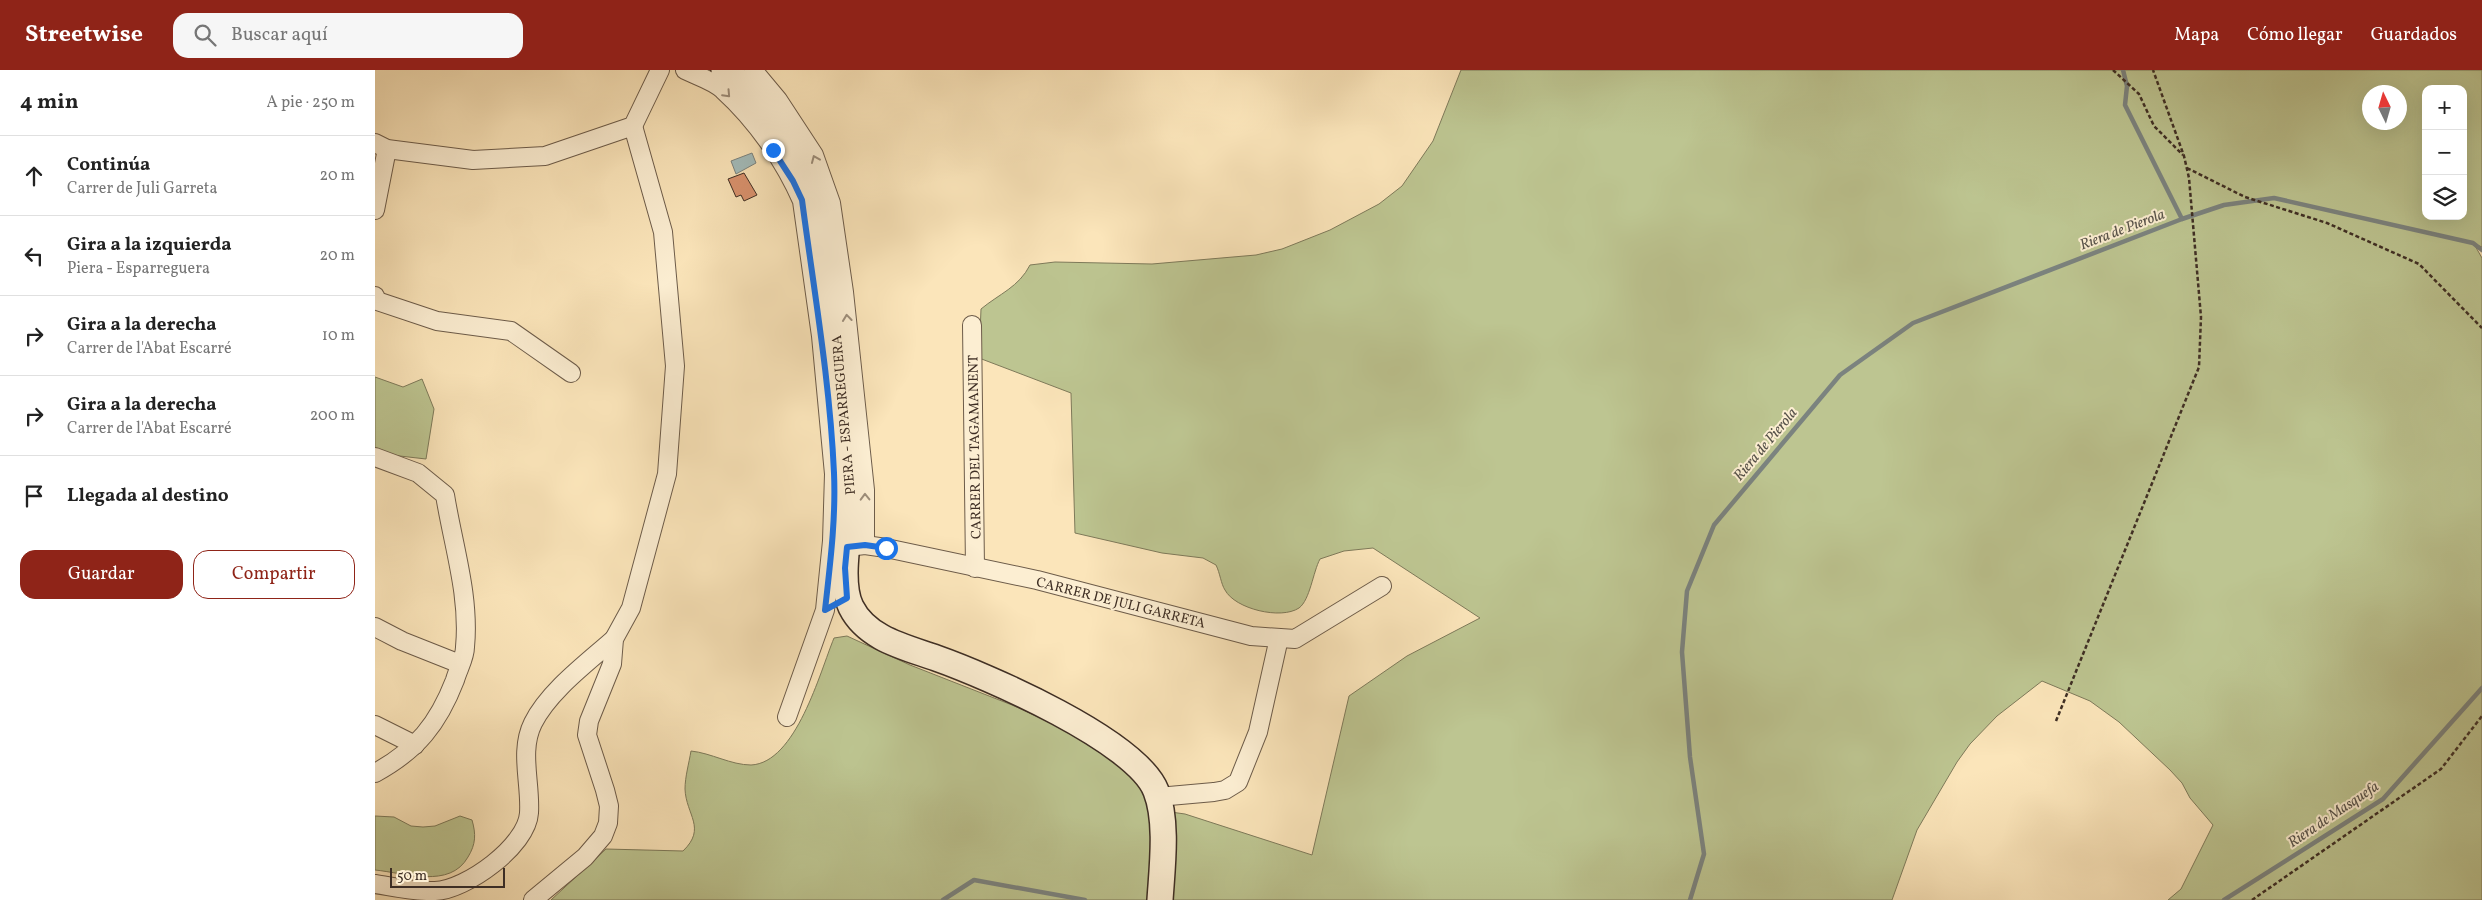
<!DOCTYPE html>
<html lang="es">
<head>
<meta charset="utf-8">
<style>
	body { margin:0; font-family:Vollkorn,serif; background:#f6f6f6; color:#222 }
	.controls { position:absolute; right:15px; top:15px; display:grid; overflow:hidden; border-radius:10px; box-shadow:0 5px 20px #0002 }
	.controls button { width:45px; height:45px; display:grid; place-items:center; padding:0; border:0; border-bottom:1px solid #e0e0e0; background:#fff; color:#222; font:25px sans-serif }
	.compass { position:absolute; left:1987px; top:15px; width:45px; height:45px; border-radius:50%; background:#fff; box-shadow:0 5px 20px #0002; rotate:355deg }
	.scale { position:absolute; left:15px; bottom:12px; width:115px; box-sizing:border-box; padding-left:5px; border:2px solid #3e2e24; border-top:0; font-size:14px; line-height:18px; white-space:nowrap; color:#3e2e24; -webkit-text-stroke:4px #fceed2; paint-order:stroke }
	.stop { position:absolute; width:15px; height:15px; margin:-11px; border:4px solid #1a73e8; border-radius:50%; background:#fff }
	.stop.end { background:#1a73e8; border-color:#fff; box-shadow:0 1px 5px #0008 }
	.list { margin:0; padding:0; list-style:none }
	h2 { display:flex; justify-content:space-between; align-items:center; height:65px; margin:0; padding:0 20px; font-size:21px }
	h2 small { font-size:16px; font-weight:400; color:#767676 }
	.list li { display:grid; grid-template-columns:32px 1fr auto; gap:15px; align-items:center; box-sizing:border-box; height:80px; padding:0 20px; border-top:1px solid #e0e0e0 }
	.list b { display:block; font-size:19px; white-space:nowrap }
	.list p { margin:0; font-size:16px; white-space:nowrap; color:#767676 }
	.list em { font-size:16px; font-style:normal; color:#767676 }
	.actions { display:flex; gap:10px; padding:15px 20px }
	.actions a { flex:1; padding:11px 0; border:1px solid #8f2418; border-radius:15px; text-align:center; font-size:18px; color:#8f2418 }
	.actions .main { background:#8f2418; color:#fff }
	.icon { flex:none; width:28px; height:28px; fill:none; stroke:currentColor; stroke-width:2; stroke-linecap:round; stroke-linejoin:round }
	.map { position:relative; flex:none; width:2107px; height:830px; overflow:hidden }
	header { display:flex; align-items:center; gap:30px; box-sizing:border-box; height:70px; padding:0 25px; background:#8f2418; color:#fff }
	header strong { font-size:24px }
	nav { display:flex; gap:28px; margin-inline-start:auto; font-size:18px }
	.search { width:350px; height:45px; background:#f6f6f6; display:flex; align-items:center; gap:12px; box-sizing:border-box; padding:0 18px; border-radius:15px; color:#767676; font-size:19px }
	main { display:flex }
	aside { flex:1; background:#fff }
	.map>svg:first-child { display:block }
	.green { fill:#bdc591; stroke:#7e7a5a; fill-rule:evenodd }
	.water { fill:#a3bcbb; stroke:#7b837f }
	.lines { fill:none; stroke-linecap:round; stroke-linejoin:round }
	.stream { stroke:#7b837f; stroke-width:4.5 }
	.building { fill:#db936f; stroke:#3e2e24 }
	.minor-casing { stroke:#6d5c4a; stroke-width:20 }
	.secondary-casing { stroke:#3e2e24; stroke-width:28 }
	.path { stroke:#3e2e24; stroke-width:2.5; stroke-dasharray:4 2.5; stroke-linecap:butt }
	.minor { stroke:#fceed2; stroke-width:18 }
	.secondary { stroke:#fceed2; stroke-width:25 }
	.oneway { stroke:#9d8e7b }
	.route { stroke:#1a73e8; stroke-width:6 }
	.labels { text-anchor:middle; stroke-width:4; stroke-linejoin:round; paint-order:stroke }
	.street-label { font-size:14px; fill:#3e2e24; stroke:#fceed2 }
	.water-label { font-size:15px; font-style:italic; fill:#57524a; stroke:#fceed2 }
</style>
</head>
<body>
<header>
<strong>Streetwise</strong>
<div class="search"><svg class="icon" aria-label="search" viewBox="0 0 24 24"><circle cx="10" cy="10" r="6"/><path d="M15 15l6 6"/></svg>Buscar aquí</div>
<nav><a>Mapa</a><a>Cómo llegar</a><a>Guardados</a></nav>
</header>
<main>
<aside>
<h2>4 min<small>A pie · 250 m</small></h2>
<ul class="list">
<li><svg class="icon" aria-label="ahead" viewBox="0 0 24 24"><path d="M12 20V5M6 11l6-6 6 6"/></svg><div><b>Continúa</b><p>Carrer de Juli Garreta</p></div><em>20 m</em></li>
<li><svg class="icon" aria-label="left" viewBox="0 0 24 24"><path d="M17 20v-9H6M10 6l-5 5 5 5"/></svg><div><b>Gira a la izquierda</b><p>Piera - Esparreguera</p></div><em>20 m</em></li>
<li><svg class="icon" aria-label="right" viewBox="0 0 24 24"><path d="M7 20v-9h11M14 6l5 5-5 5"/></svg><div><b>Gira a la derecha</b><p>Carrer de l'Abat Escarré</p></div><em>10 m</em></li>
<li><svg class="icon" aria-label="right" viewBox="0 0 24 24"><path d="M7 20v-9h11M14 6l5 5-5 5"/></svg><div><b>Gira a la derecha</b><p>Carrer de l'Abat Escarré</p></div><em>200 m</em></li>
<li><svg class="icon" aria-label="arrive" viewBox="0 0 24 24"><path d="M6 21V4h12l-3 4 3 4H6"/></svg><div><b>Llegada al destino</b></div></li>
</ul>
<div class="actions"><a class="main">Guardar</a><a>Compartir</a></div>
</aside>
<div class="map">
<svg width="2107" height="830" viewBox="0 0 2107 830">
	<rect width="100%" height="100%" fill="#fbe5ba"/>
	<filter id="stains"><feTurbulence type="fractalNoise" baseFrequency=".004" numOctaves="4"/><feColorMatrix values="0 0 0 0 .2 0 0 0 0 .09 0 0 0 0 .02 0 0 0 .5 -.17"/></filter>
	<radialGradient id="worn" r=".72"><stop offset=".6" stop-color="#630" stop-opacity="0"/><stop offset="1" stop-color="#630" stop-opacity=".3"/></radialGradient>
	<g class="green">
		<path d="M1086,0h1021v177l-8,-3 8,14v642h-314l13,-11 32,-64 -23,-27 -8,-15 -12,-13 -51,-48 -29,-21 -48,-20 -45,35 -27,28 -13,18 -40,68 -25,70h-1341l55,-51 77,2c24,-23 3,-36 2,-62 0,-12 4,-26 6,-38 20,2 40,14 60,14 45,-2 69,-93 83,-127l13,-2 63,29 102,40 44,20 85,53 8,31 36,5 127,41 37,-159 58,-40 73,-38 -107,-70 -29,3 -24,8c-7,13 -10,41 -21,49 -18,12 -64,1 -74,-18 -4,-6 -5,-17 -9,-25l-13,-7 -41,-5 -87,-20 -4,-140 -92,-35 2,-49c18,-15 38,-22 49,-44l25,-3 97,2 104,-9 26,-6 48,-19 49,-26 23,-18 31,-45zM2051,19h37v127h-37zM1994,22h30v30h-30z"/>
		<polygon points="0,307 28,317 47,309 59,339 51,389 16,385 0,378"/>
		<path d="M0,746l19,1 17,9 12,1 12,-1 25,-10 12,4c4,14 4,24 -4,37 -18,32 -63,16 -93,13z"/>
	</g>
	<polygon class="water" points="377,83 381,93 361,104 356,91"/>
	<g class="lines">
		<g class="stream">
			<polyline points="1748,0 1752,16 1750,35 1807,149"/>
			<polyline points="568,830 599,810 710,830"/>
			<polyline points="1315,830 1329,784 1315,687 1307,582 1312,521 1339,455 1465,305 1538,253 1807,149 1849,135 1899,128 2098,173 2107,180"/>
			<polyline points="1849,830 2008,729 2107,618"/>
		</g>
	</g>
	<polygon class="building" points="369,103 382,125 369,131 366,125 361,127 353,109"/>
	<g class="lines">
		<g class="minor-casing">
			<g id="minor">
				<path d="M310,0c12,6 29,11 38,20 33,30 61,70 79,111l19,135 13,138 -2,67 -7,69 -38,107"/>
				<polyline points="378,0 403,30 439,85 456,133 469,222 490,420 490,475"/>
				<polyline points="0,73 12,79 98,90 170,86 258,56 285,0"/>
				<polyline points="0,140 12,79"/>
				<polyline points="0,226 2,231 62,251 136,261 196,303"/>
				<polyline points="597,255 600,498"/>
				<path d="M0,387l43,16 27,22c8,50 25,101 20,152 0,11 -7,22 -10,33 -17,44 -38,70 -80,93"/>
				<polyline points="472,477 490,475 511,478 662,510 876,566 920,569 1007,516"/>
				<polyline points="0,557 27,571 85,594"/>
				<polyline points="0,655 40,675"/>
				<polyline points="783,727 839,722 850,720 863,712 883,662 904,568"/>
				<path d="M0,814c19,3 40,8 60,7 31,-1 92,-45 94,-78 2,-30 -10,-62 4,-90 16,-32 54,-60 81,-84"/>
				<polyline points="158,830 210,787 228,766 233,753 234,736 230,720 212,665 214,651 237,594 239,569 256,538 292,404 300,296 288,162 258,56"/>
			</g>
		</g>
		<g class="secondary-casing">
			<path id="secondary" d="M349,0c50,38 89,100 100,162l28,259c0,32 -15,88 -1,116 16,32 54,40 85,51 51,18 201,83 220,133 12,30 6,77 4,109"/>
		</g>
		<g class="path">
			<polyline points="1738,0 1764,24 1779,56 1808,85"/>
			<polyline points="1812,98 1870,127 1952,153 2044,194 2107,258"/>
			<polyline points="1681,651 1824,297 1826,247 1814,108 1809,86 1778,0"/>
			<polyline points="1877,830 2066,699 2107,646"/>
		</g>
		<use href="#minor" class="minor"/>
		<use href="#secondary" class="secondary"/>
	</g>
	<defs><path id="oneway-chevron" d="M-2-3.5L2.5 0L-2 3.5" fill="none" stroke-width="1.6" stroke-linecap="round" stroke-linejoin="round" transform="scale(1.25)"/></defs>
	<g class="oneway">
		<use href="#oneway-chevron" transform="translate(352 24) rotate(47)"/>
		<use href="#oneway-chevron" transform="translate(440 89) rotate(-113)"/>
		<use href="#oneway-chevron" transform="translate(472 248) rotate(-96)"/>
		<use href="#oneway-chevron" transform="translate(490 427) rotate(-91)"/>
	</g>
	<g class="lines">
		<path class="route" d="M398,80l20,31 9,19c12,91 28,182 32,273 2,46 -4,92 -9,137l22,-12 -2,-30 2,-21 18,-2 21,3"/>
	</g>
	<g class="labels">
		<g class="street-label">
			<text transform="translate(468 345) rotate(-95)" y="5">PIERA - ESPARREGUERA</text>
			<text transform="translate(599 377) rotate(-91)" y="5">CARRER DEL TAGAMANENT</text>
			<text transform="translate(746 532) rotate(14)" y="5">CARRER DE JULI GARRETA</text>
		</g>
		<g class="water-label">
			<text transform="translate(1747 159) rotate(-21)" y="5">Riera de Pierola</text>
			<text transform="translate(1390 374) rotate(-50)" y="5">Riera de Pierola</text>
			<text transform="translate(1958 744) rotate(-34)" y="5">Riera de Masquefa</text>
		</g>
	</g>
	<rect width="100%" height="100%" filter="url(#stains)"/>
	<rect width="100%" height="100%" fill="url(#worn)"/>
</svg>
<div class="controls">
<button>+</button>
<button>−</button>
<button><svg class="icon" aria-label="layers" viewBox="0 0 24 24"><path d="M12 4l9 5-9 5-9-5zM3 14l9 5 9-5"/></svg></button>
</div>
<svg class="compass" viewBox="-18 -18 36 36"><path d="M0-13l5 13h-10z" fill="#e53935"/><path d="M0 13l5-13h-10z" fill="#767676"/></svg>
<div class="scale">50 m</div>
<div class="stop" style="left:511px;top:478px"></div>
<div class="stop end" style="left:398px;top:80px"></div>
</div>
</main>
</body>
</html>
